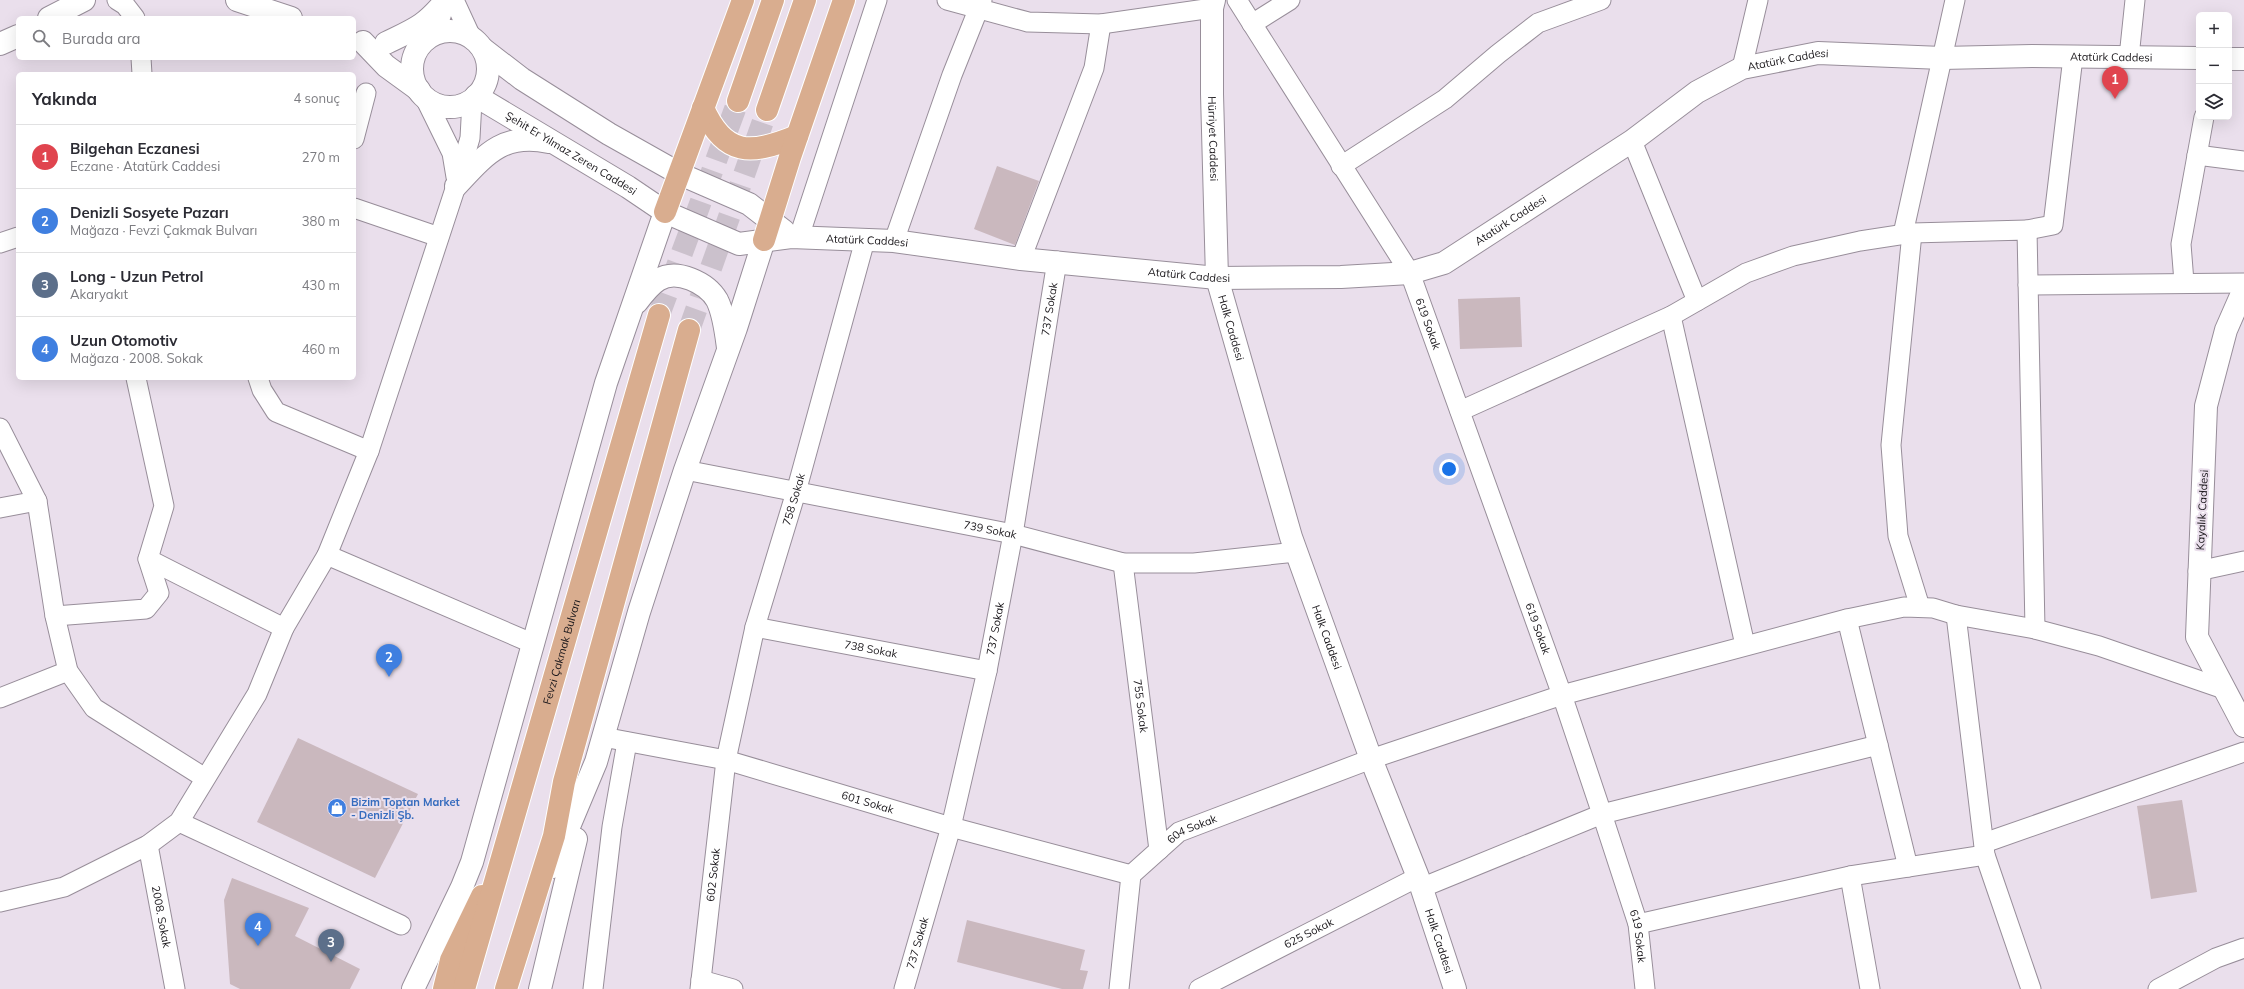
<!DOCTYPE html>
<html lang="tr">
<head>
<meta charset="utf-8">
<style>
	body { margin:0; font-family:Mulish,sans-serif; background:#f2f2f3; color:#2b2b33 }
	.controls { position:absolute; right:12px; top:12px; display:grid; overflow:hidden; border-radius:6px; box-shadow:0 4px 16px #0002 }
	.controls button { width:36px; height:36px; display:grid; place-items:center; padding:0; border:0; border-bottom:1px solid #e1e1e2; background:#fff; color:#2b2b33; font:20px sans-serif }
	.you { position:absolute; left:1449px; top:469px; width:14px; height:14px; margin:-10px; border:3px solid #fff; border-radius:50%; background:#1a73e8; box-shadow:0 0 0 6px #1a73e833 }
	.badge { display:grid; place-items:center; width:26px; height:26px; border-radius:50%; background:#db2777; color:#fff; font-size:13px; font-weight:700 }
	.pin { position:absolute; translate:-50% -33px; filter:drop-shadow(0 1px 2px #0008) }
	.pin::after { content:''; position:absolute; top:21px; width:14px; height:12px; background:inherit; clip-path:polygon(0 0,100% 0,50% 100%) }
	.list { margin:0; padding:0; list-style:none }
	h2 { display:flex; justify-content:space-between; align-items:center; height:52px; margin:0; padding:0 16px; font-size:17px }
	h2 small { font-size:13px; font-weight:400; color:#7c7c81 }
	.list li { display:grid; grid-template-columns:26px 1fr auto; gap:12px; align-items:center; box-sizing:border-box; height:64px; padding:0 16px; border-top:1px solid #e1e1e2 }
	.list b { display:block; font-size:15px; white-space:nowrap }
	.list p { margin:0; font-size:13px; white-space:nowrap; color:#7c7c81 }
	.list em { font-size:13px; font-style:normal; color:#7c7c81 }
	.icon { flex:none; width:22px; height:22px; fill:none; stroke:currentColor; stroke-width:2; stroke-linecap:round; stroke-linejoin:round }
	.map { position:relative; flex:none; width:2244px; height:989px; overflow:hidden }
	.search { position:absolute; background:#fff; box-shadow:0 4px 16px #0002; left:16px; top:16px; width:340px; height:44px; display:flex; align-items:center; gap:10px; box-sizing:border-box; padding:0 14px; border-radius:6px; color:#7c7c81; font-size:15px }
	.panel { position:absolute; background:#fff; box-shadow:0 4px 16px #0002; left:16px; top:72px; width:340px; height:308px; border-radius:6px }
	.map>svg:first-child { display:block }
	.building { fill:#cab8be }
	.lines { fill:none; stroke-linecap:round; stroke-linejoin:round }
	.primary-tunnel { stroke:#cbc1cc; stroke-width:22; stroke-dasharray:22 11; stroke-linecap:butt }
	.street-casing { stroke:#988e9a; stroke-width:21 }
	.secondary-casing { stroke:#988e9a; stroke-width:24 }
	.primary-casing { stroke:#fff; stroke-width:24 }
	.street { stroke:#fff; stroke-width:19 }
	.secondary { stroke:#fff; stroke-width:22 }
	.primary { stroke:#d9ad8f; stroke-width:22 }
	.labels { text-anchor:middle; stroke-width:4; stroke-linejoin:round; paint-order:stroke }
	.street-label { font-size:11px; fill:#19161a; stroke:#eadfec }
	.shop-label { font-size:11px; font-weight:bold; fill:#366cbe; stroke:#eadfec; text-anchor:start }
</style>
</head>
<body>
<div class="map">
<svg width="2244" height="989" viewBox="0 0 2244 989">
	<rect width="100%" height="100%" fill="#eadfec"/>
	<g class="building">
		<polygon points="997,166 1039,181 1015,245 974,229"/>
		<polygon points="1520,297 1522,347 1460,349 1458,299"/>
		<polygon points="298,738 418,794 375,878 257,822"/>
		<polygon points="2182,800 2197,892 2151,899 2137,806"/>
		<polygon points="232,878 309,908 295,936 360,969 350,989 240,989 230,984 224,900"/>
		<polygon points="967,920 1085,950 1080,970 1088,971 1083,989 1062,989 957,962"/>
	</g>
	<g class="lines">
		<g class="primary-tunnel">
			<polyline points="659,315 738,101"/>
			<polyline points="689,330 767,110"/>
		</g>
		<g class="street-casing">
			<g id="street">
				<polyline points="117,0 125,5 135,18"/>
				<polyline points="454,0 471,37"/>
				<polyline points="947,0 1028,22 1101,24 1212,8"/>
				<path id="s1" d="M1237,0l173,273 152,422 40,119 36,110 7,65"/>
				<polyline points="1252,24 1290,0"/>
				<polyline points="435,34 446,1"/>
				<polyline points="2129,57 2135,0"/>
				<polyline points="141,58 142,74"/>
				<polyline points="1742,68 1758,0"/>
				<polyline points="425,98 452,153 456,177"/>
				<polyline points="354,139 366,93"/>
				<polyline points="1632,141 1697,301"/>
				<polyline points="2197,155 2244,161"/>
				<polyline points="1341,166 1445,99 1498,54 1538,23 1601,0"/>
				<polyline points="354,208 439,237"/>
				<polyline points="2027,230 2053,225 2073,57"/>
				<polyline points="1912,233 1891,445 1898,536 1920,607"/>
				<polyline points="1903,234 1955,0"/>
				<polyline points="799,237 877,0"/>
				<polyline points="894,241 952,75 982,0"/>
				<polyline points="0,243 18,237"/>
				<polyline points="1021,259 1094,68 1101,24"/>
				<polyline points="2184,282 2181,244 2204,117"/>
				<polyline points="2028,285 2244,283"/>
				<polyline points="1671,316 1745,645"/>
				<polyline points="258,378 262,390 276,412 369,451"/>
				<polyline points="1460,411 1671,316 1746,273 1793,256 1860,241 1912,233 2027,230 2035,629"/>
				<polyline points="0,428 37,501 55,616 68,671 94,708 205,778"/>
				<path id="s2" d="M685,470l328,64 110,29h71l102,-11"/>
				<polyline points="0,508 37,501"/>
				<polyline points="327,555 534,644"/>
				<polyline points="148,559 284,628"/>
				<path id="s3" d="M1123,563l36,287"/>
				<polyline points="2198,571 2244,561"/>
				<polyline points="1956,615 1985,855 2031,989"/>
				<polyline points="55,616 146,609 159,593 148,559 164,506 136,378"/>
				<polyline points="1847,619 1908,867"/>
				<path id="s4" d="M755,627l232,44"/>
				<polyline points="0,698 68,671"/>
				<path id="s5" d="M603,737l123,23 225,67 180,48"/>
				<polyline points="179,822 401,925"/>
				<polyline points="1984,843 2244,752"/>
				<path id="s6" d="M148,845l27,144"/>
				<polyline points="1850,876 1870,989"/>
				<polyline points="1421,888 1602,814 1878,745"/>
				<polyline points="0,902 64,887 148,845 179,822 257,694 284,628 327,555 369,451 456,186 470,138 472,101"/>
				<polyline points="1638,924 1850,876 1985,855"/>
				<polyline points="701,980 733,989"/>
				<polyline points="593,989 612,827 627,742"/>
				<path id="s7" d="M700,989l26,-229 29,-133 41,-135 69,-252"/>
				<path id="s8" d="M904,989l47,-162 36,-156 26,-137 44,-273"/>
				<path id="s9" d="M1119,989l12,-114 48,-43 192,-73 191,-64 285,-76 57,-12 29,1 23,7 79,14 64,17 125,43"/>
				<path id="s10" d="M1199,989l219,-112"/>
				<polyline points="2158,989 2216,958 2244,948"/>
			</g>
		</g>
		<g class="secondary-casing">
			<g id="secondary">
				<polyline points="237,0 291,18"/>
				<path id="s11" d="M1214,0l-2,8v86l5,184 74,259 80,222 47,118 37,112"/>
				<polyline points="49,18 84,0"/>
				<circle cx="450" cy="69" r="38"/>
				<polyline points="363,42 386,66 419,90"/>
				<path d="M386,43c29,-14 39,-17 60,-43"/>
				<polyline points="0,44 18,36"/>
				<polyline points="483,49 522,79 609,134 680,174 749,204 784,231"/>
				<polyline points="2229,59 2244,59"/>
				<path id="s12" d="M476,96l152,91 37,25 74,32 52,-7 103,4 127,18 196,19 124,-1 69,-4 34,-10 188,-122 65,-49 45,-24 76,-15 124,5 90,-2 167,2"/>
				<path d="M456,186c29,-31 47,-54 93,-44"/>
				<polyline points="2244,289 2226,330 2206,406 2197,637 2244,726"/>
				<path d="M637,302c6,-8 13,-17 21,-22 19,-12 49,3 59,20 7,14 9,33 11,48"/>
				<polyline points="552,867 596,762 639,612 685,470 736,328 764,240"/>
				<polyline points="413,989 462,887 472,862 606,383 665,212"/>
				<polyline points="540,989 576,839"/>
			</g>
		</g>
		<g class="primary-casing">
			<g id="primary">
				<polyline points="738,101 773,0"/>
				<path d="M703,108c22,49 48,47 94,28"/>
				<polyline points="767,110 805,0"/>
				<polyline points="665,212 743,0"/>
				<polyline points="764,240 790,157 844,0"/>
				<polyline points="444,989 451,960 482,896"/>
				<path id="s13" d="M464,989l195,-674"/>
				<polyline points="506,989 554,836 564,782 689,330"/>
			</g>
		</g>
		<use href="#street" class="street"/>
		<use href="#secondary" class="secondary"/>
		<use href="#primary" class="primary"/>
	</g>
	<defs>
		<g id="shop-disc" transform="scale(1)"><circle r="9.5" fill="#3f7fe0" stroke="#eadfec"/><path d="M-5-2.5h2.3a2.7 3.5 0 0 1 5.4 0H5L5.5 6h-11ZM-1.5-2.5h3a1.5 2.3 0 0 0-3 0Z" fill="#fff"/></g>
	</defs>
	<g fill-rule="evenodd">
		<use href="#shop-disc" x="337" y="808"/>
	</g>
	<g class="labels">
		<g class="street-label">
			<text dy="4" stroke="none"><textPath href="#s12" startOffset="1739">Atatürk Caddesi</textPath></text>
			<text dy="4" stroke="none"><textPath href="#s12" startOffset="1415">Atatürk Caddesi</textPath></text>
			<text dy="4" stroke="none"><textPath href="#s11" startOffset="139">Hürriyet Caddesi</textPath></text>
			<text dy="4" stroke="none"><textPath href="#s12" startOffset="111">Şehit Er Yılmaz Zeren Caddesi</textPath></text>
			<text dy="4" stroke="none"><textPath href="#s12" startOffset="1091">Atatürk Caddesi</textPath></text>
			<text dy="4" stroke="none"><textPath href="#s12" startOffset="431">Atatürk Caddesi</textPath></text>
			<text dy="4" stroke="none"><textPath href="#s12" startOffset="755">Atatürk Caddesi</textPath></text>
			<text dy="4" stroke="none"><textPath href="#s8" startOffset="696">737 Sokak</textPath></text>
			<text dy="4" stroke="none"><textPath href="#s1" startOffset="377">619 Sokak</textPath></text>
			<text dy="4" stroke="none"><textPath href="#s11" startOffset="330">Halk Caddesi</textPath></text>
			<text dy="4" stroke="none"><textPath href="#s7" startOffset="500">758 Sokak</textPath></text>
			<text transform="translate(2202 510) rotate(-87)" y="4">Kayalık Caddesi</text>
			<text dy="4" stroke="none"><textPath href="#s2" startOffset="311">739 Sokak</textPath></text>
			<text dy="4" stroke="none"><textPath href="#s8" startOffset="372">737 Sokak</textPath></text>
			<text dy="4" stroke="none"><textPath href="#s1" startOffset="701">619 Sokak</textPath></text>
			<text dy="4" stroke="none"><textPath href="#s11" startOffset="654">Halk Caddesi</textPath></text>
			<text dy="4" stroke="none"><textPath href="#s4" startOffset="118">738 Sokak</textPath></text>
			<text dy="4" stroke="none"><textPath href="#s13" startOffset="351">Fevzi Çakmak Bulvarı</textPath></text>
			<text dy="4" stroke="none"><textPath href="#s3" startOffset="144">755 Sokak</textPath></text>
			<text dy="4" stroke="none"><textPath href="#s5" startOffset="273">601 Sokak</textPath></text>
			<text dy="4" stroke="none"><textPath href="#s9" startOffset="192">604 Sokak</textPath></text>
			<text dy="4" stroke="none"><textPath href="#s7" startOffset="115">602 Sokak</textPath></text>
			<text dy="4" stroke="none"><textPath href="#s6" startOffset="73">2008. Sokak</textPath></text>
			<text dy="4" stroke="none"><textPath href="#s10" startOffset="123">625 Sokak</textPath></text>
			<text dy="4" stroke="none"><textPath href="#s1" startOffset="1025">619 Sokak</textPath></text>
			<text dy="4" stroke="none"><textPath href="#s11" startOffset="978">Halk Caddesi</textPath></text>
			<text dy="4" stroke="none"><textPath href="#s8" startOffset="48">737 Sokak</textPath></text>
		</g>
		<g class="shop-label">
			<text x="351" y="806">Bizim Toptan Market<tspan x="351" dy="13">- Denizli Şb.</tspan></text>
		</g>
	</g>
</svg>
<div class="controls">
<button>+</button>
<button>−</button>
<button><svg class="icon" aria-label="layers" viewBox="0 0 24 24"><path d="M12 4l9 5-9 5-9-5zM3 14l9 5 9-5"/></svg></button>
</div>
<div class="you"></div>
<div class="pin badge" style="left:2115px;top:99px;background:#e0444e">1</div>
<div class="pin badge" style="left:389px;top:677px;background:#3f7fe0">2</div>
<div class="pin badge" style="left:331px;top:962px;background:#5c6f8a">3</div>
<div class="pin badge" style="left:258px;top:946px;background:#3f7fe0">4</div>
<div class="search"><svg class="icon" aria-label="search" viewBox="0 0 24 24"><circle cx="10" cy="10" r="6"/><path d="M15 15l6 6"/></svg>Burada ara</div>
<section class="panel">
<h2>Yakında<small>4 sonuç</small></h2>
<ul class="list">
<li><span class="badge" style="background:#e0444e">1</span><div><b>Bilgehan Eczanesi</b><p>Eczane · Atatürk Caddesi</p></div><em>270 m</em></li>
<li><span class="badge" style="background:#3f7fe0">2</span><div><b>Denizli Sosyete Pazarı</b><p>Mağaza · Fevzi Çakmak Bulvarı</p></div><em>380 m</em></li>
<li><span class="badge" style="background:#5c6f8a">3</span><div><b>Long - Uzun Petrol</b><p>Akaryakıt</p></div><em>430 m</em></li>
<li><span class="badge" style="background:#3f7fe0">4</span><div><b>Uzun Otomotiv</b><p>Mağaza · 2008. Sokak</p></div><em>460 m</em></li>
</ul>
</section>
</div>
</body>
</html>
